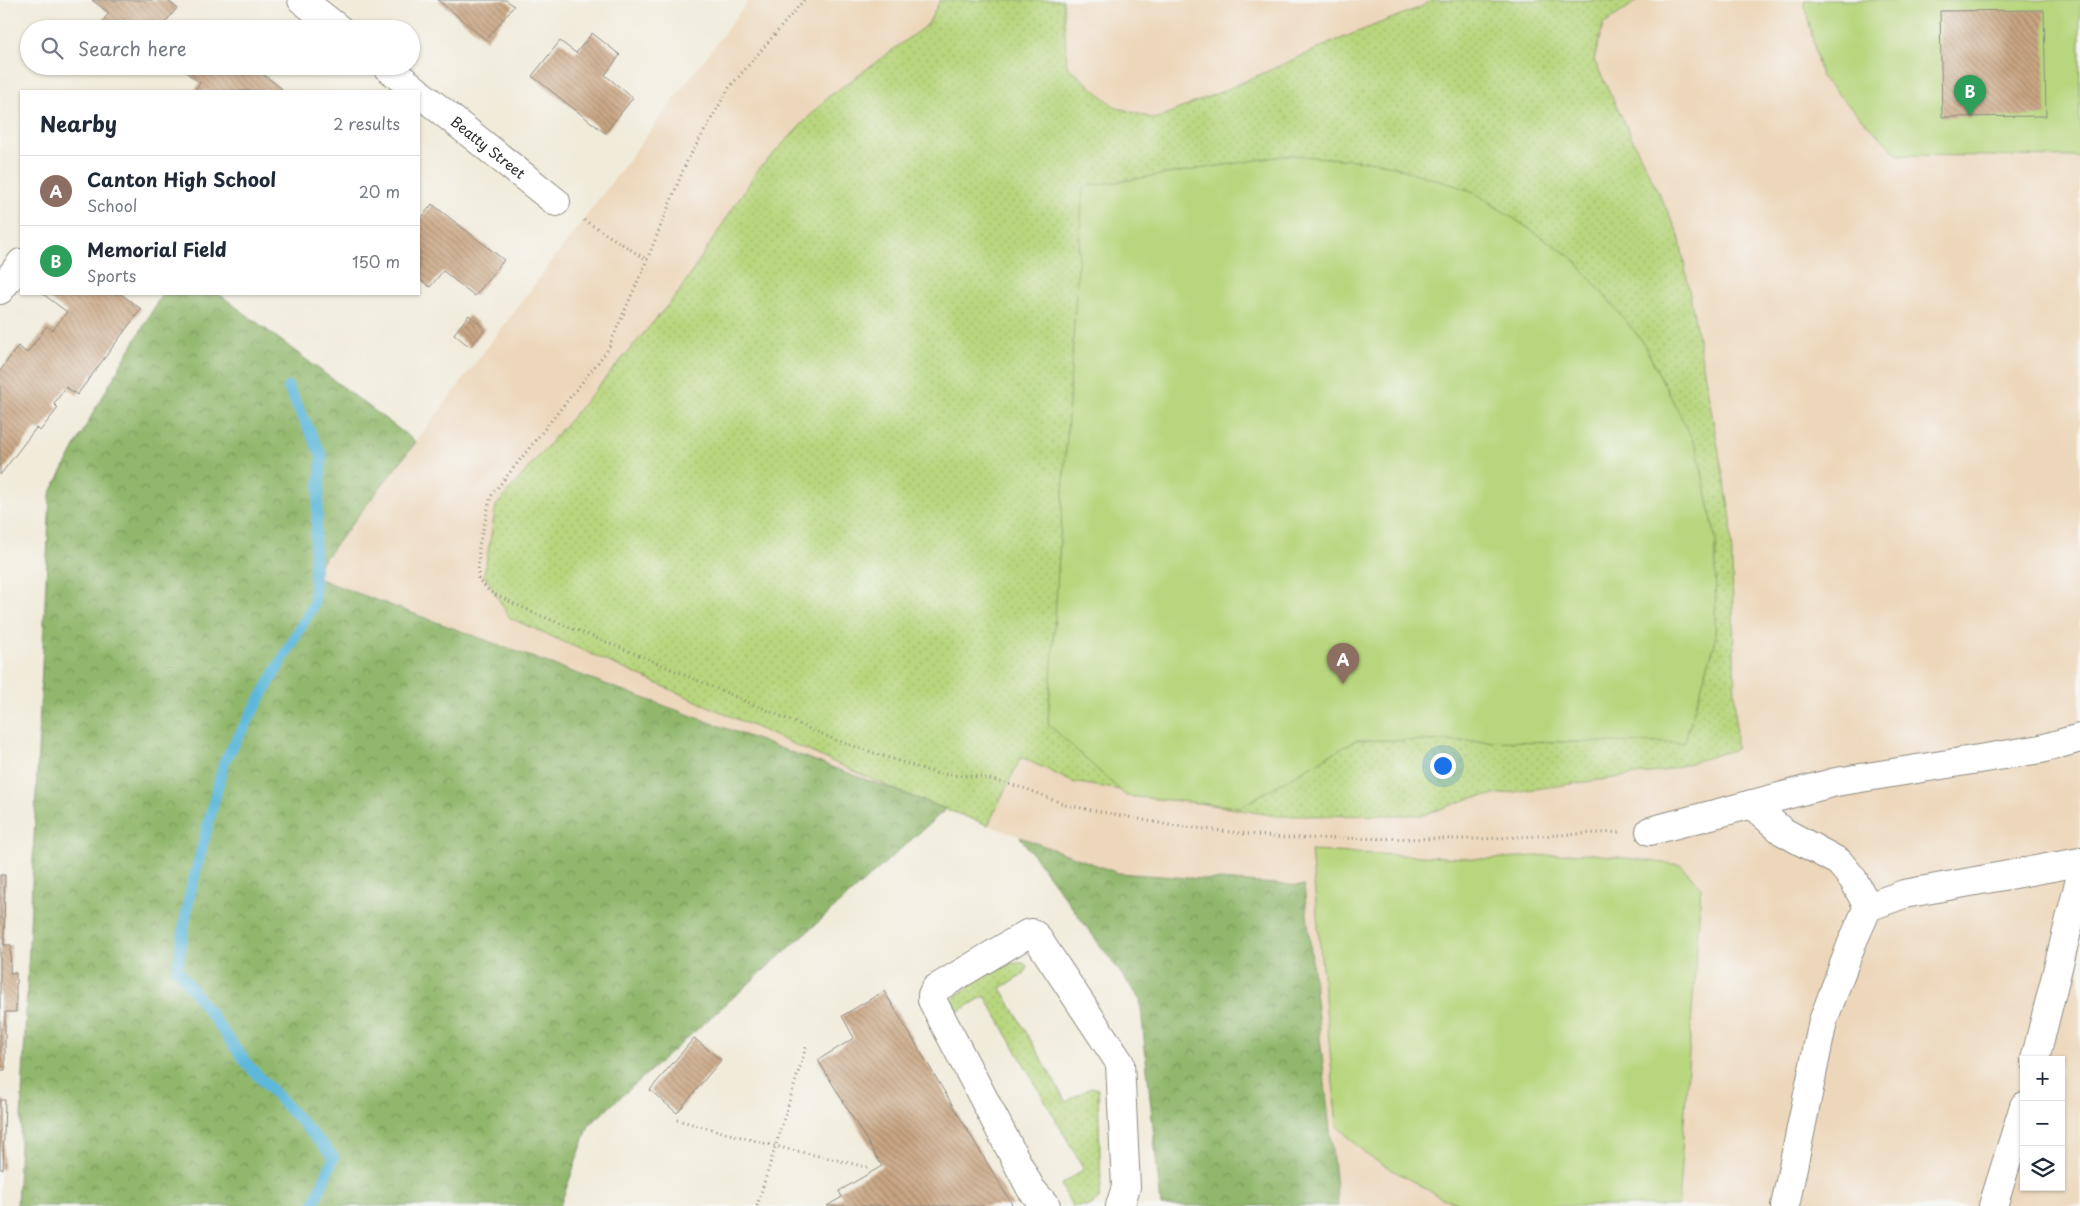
<!DOCTYPE html>
<html lang="en">
<head>
<meta charset="utf-8">
<style>
	body { margin:0; font-family:"Playpen Sans",sans-serif; background:#f6f6f7; color:#1f2937 }
	.controls { position:absolute; right:15px; bottom:15px; display:grid; overflow:hidden; border-radius:0px; box-shadow:0 1px 4px #0004 }
	.controls button { width:45px; height:45px; display:grid; place-items:center; padding:0; border:0; border-bottom:1px solid #e0e1e3; background:#fff; color:#1f2937; font:25px sans-serif }
	.you { position:absolute; left:1442px; top:765px; width:18px; height:18px; margin:-12px; border:4px solid #fff; border-radius:50%; background:#1a73e8; box-shadow:0 0 0 8px #1a73e833 }
	.badge { display:grid; place-items:center; width:32px; height:32px; border-radius:50%; background:#d1495b; color:#fff; font-size:16px; font-weight:700 }
	.pin { position:absolute; translate:-50% -41px; filter:drop-shadow(0 1px 2px #0008) }
	.pin::after { content:''; position:absolute; top:26px; width:18px; height:15px; background:inherit; clip-path:polygon(0 0,100% 0,50% 100%) }
	.list { margin:0; padding:0; list-style:none }
	h2 { display:flex; justify-content:space-between; align-items:center; height:65px; margin:0; padding:0 20px; font-size:21px }
	h2 small { font-size:16px; font-weight:400; color:#747a83 }
	.list li { display:grid; grid-template-columns:32px 1fr auto; gap:15px; align-items:center; box-sizing:border-box; height:70px; padding:0 20px; border-top:1px solid #e0e1e3 }
	.list b { display:block; font-size:19px; white-space:nowrap }
	.list p { margin:0; font-size:16px; white-space:nowrap; color:#747a83 }
	.list em { font-size:16px; font-style:normal; color:#747a83 }
	.icon { flex:none; width:28px; height:28px; fill:none; stroke:currentColor; stroke-width:2; stroke-linecap:round; stroke-linejoin:round }
	.map { position:relative; flex:none; width:2080px; height:1206px; overflow:hidden }
	.search { position:absolute; background:#fff; box-shadow:0 1px 4px #0004; left:20px; top:20px; width:400px; height:55px; display:flex; align-items:center; gap:12px; box-sizing:border-box; padding:0 18px; border-radius:28px; color:#747a83; font-size:19px }
	.panel { position:absolute; background:#fff; box-shadow:0 1px 4px #0004; left:20px; top:90px; width:400px; height:205px; border-radius:0px }
	.map>svg:first-child { display:block }
	.built { fill:#edd7bb; fill-rule:evenodd }
	.grass { fill:url(#grass-dots); stroke:#718054 }
	.forest { fill:url(#forest-crowns); stroke:#5e714c }
	.pitch { fill:#b7d67d; stroke:#718054 }
	.lines { fill:none; stroke-linecap:round; stroke-linejoin:round }
	.stream { stroke:#5db8db; stroke-width:11 }
	.building { fill:url(#building-back-hatch) }
	.minor-casing { stroke:#8e8b82; stroke-width:30 }
	.path { stroke:#8e8b82; stroke-width:3; stroke-dasharray:1 4; stroke-linecap:butt }
	.minor { stroke:#fff; stroke-width:28 }
	.labels { text-anchor:middle; stroke-width:4.5; stroke-linejoin:round; paint-order:stroke }
	.street-label { font-size:14px; fill:#2b2b2b; stroke:#f6f6f2 }
</style>
</head>
<body>
<div class="map">
<svg width="2080" height="1206" viewBox="0 0 2080 1206">
	<defs>
		<pattern id="grass-dots" width="8" height="8" patternUnits="userSpaceOnUse" patternTransform="scale(1.25)"><rect width="8" height="8" fill="#b7d67d"/><path d="M2 2h.1M6 6h.1" fill="none" stroke="#9eb86c" stroke-width="1.8" stroke-linecap="round"/></pattern>
		<pattern id="forest-crowns" width="20" height="18" patternUnits="userSpaceOnUse" patternTransform="scale(1.25)"><rect width="20" height="18" fill="#91b76c"/><path d="M2 6a3 3 0 1 1 6 0M12 15a3 3 0 1 1 6 0" fill="none" stroke="#779559"/></pattern>
		<pattern id="building-back-hatch" width="6" height="6" patternUnits="userSpaceOnUse" patternTransform="scale(1.25)"><rect width="6" height="6" fill="#c9a582"/><path d="M-1 5l2 2M0 0l6 6M5-1l2 2" fill="none" stroke="#a3876b"/></pattern>
	</defs>
	<rect width="100%" height="100%" fill="#f6f6f2"/>
	<filter id="ink" filterUnits="userSpaceOnUse"><feTurbulence type="fractalNoise" baseFrequency=".02" numOctaves="2"/><feDisplacementMap in="SourceGraphic" scale="10" xChannelSelector="R" yChannelSelector="G"/><feConvolveMatrix kernelMatrix="1 2 1 2 8 2 1 2 1" color-interpolation-filters="sRGB"/></filter>
	<filter id="wash" filterUnits="userSpaceOnUse"><feTurbulence type="fractalNoise" baseFrequency=".0096" numOctaves="4" result="noise"/><feDisplacementMap in="SourceGraphic" scale="20" xChannelSelector="R" yChannelSelector="G"/><feGaussianBlur stdDeviation="1.12" result="paint"/><feColorMatrix in="noise" values="0 0 0 0 0 0 0 0 0 0 0 0 0 0 0 0 0 1.4 0 .05"/><feComposite in="paint" operator="in"/></filter>
	<g filter="url(#wash)">
		<rect width="100%" height="100%" fill="#f1ebda"/>
		<path class="built" d="M749,0h1331v1206h-742l-34,-320 -186,-13 -807,-298 105,-133zM2024,1060h37v127h-37z"/>
		<g class="grass">
			<polygon points="940,0 1063,0 1067,66 1115,107 1155,119 1230,88 1335,41 1423,6 1431,0 1638,0 1603,25 1594,60 1679,235 1731,518 1736,749 1664,771 1471,798 1424,815 1277,816 1072,782 1021,757 988,825 903,793 510,618 484,575 496,506 679,292 757,171 827,98 928,24"/>
			<polygon points="1014,963 1024,963 1027,966 1027,969 1023,975 1001,988 1066,1102 1091,1087 1098,1089 1101,1185 1099,1199 1090,1206 1072,1206 1061,1185 1084,1169 985,996 959,1011 956,1011 952,1007 952,1000 957,995 978,980 1002,965"/>
		</g>
		<g class="forest">
			<polygon points="162,294 219,294 416,442 311,576 946,809 589,1125 560,1206 17,1206 50,494 94,411"/>
			<polygon points="1020,837 1118,873 1304,886 1338,1206 1161,1206 1140,999"/>
		</g>
		<g class="pitch">
			<polygon points="1804,0 2080,0 2080,157 1898,155 1821,77"/>
			<polygon points="1289,155 1379,162 1472,191 1572,257 1641,339 1697,448 1716,540 1715,643 1684,743 1356,740 1240,807 1126,796 1048,724 1083,187"/>
			<polygon points="1311,851 1488,859 1585,853 1681,865 1701,887 1678,1206 1466,1206 1442,1198 1368,1156 1337,1126"/>
		</g>
		<g class="lines">
			<polyline class="stream" points="288,387 322,456 315,542 314,604 224,762 189,898 177,969 248,1065 334,1157 313,1206"/>
		</g>
		<g id="blocks">
			<g class="building">
				<polygon points="92,0 167,0 177,8 160,29 136,29 133,27 131,29 96,29 109,13"/>
				<polygon points="438,0 506,0 514,6 486,40"/>
				<polygon points="2044,10 2046,116 1942,117 1940,11"/>
				<polygon points="592,33 620,55 605,75 633,98 605,133 532,76 560,41 576,53"/>
				<polygon points="185,66 253,66 282,89 280,91 194,91 200,83 182,69"/>
				<polygon points="432,204 504,260 475,296 443,271 430,287 419,279 419,256 421,254 419,252 419,221"/>
				<polygon points="43,294 121,294 141,309 77,395 66,387 54,404 58,408 40,431 36,428 0,475 0,371 18,346 27,353 47,326 53,330 67,312"/>
				<polygon points="469,315 485,329 470,347 454,334"/>
				<polygon points="0,875 5,875 4,945 11,945 10,973 16,973 16,1012 5,1012 5,1070 0,1070"/>
				<polygon points="884,991 1013,1206 827,1206 842,1197 839,1191 882,1166 818,1060 854,1038 842,1016"/>
				<polygon points="694,1038 721,1060 677,1113 650,1090"/>
				<polygon points="0,1100 5,1100 3,1169 0,1169"/>
			</g>
		</g>
	</g>
	<g filter="url(#ink)">
		<use href="#blocks" fill-opacity="0" stroke="#8e8b82" stroke-width="1"/>
		<g class="lines">
			<g class="minor-casing">
				<g id="minor">
					<polyline points="302,0 339,29"/>
					<polyline points="386,66 417,91"/>
					<path id="s1" d="M419,93l137,109"/>
					<polyline points="0,290 21,263"/>
					<polyline points="1751,804 1782,831 1839,862 1853,879 1868,907"/>
					<polyline points="1650,831 1836,782 2041,749 2080,738"/>
					<polyline points="2035,1060 2080,879"/>
					<polyline points="1046,1206 1031,1189 932,1000 932,995 935,989 1027,934 1032,933 1036,936 1120,1063 1126,1187 1120,1206"/>
					<polyline points="1785,1206 1823,1021 1852,943 1868,907 1904,894 2080,862"/>
					<polyline points="1993,1206 2024,1106"/>
				</g>
			</g>
			<g class="path">
				<polyline points="804,0 729,88 686,163 647,260 607,351 491,496 479,546 478,579 490,592 534,613 641,656 838,741 938,774 981,777 1027,789 1066,805 1169,825 1284,838 1478,839 1619,832"/>
				<polyline points="584,220 647,260"/>
				<polyline points="677,1120 775,1146 871,1168"/>
				<polyline points="757,1206 807,1044"/>
			</g>
			<use href="#minor" class="minor"/>
		</g>
	</g>
	<g class="labels">
		<g class="street-label">
			<text dy="5" stroke="none"><textPath href="#s1" startOffset="88">Beatty Street</textPath></text>
		</g>
	</g>
</svg>
<div class="controls">
<button>+</button>
<button>−</button>
<button><svg class="icon" aria-label="layers" viewBox="0 0 24 24"><path d="M12 4l9 5-9 5-9-5zM3 14l9 5 9-5"/></svg></button>
</div>
<div class="you"></div>
<div class="pin badge" style="left:1343px;top:684px;background:#8d6e63">A</div>
<div class="pin badge" style="left:1970px;top:116px;background:#2e9e5b">B</div>
<div class="search"><svg class="icon" aria-label="search" viewBox="0 0 24 24"><circle cx="10" cy="10" r="6"/><path d="M15 15l6 6"/></svg>Search here</div>
<section class="panel">
<h2>Nearby<small>2 results</small></h2>
<ul class="list">
<li><span class="badge" style="background:#8d6e63">A</span><div><b>Canton High School</b><p>School</p></div><em>20 m</em></li>
<li><span class="badge" style="background:#2e9e5b">B</span><div><b>Memorial Field</b><p>Sports</p></div><em>150 m</em></li>
</ul>
</section>
</div>
</body>
</html>
